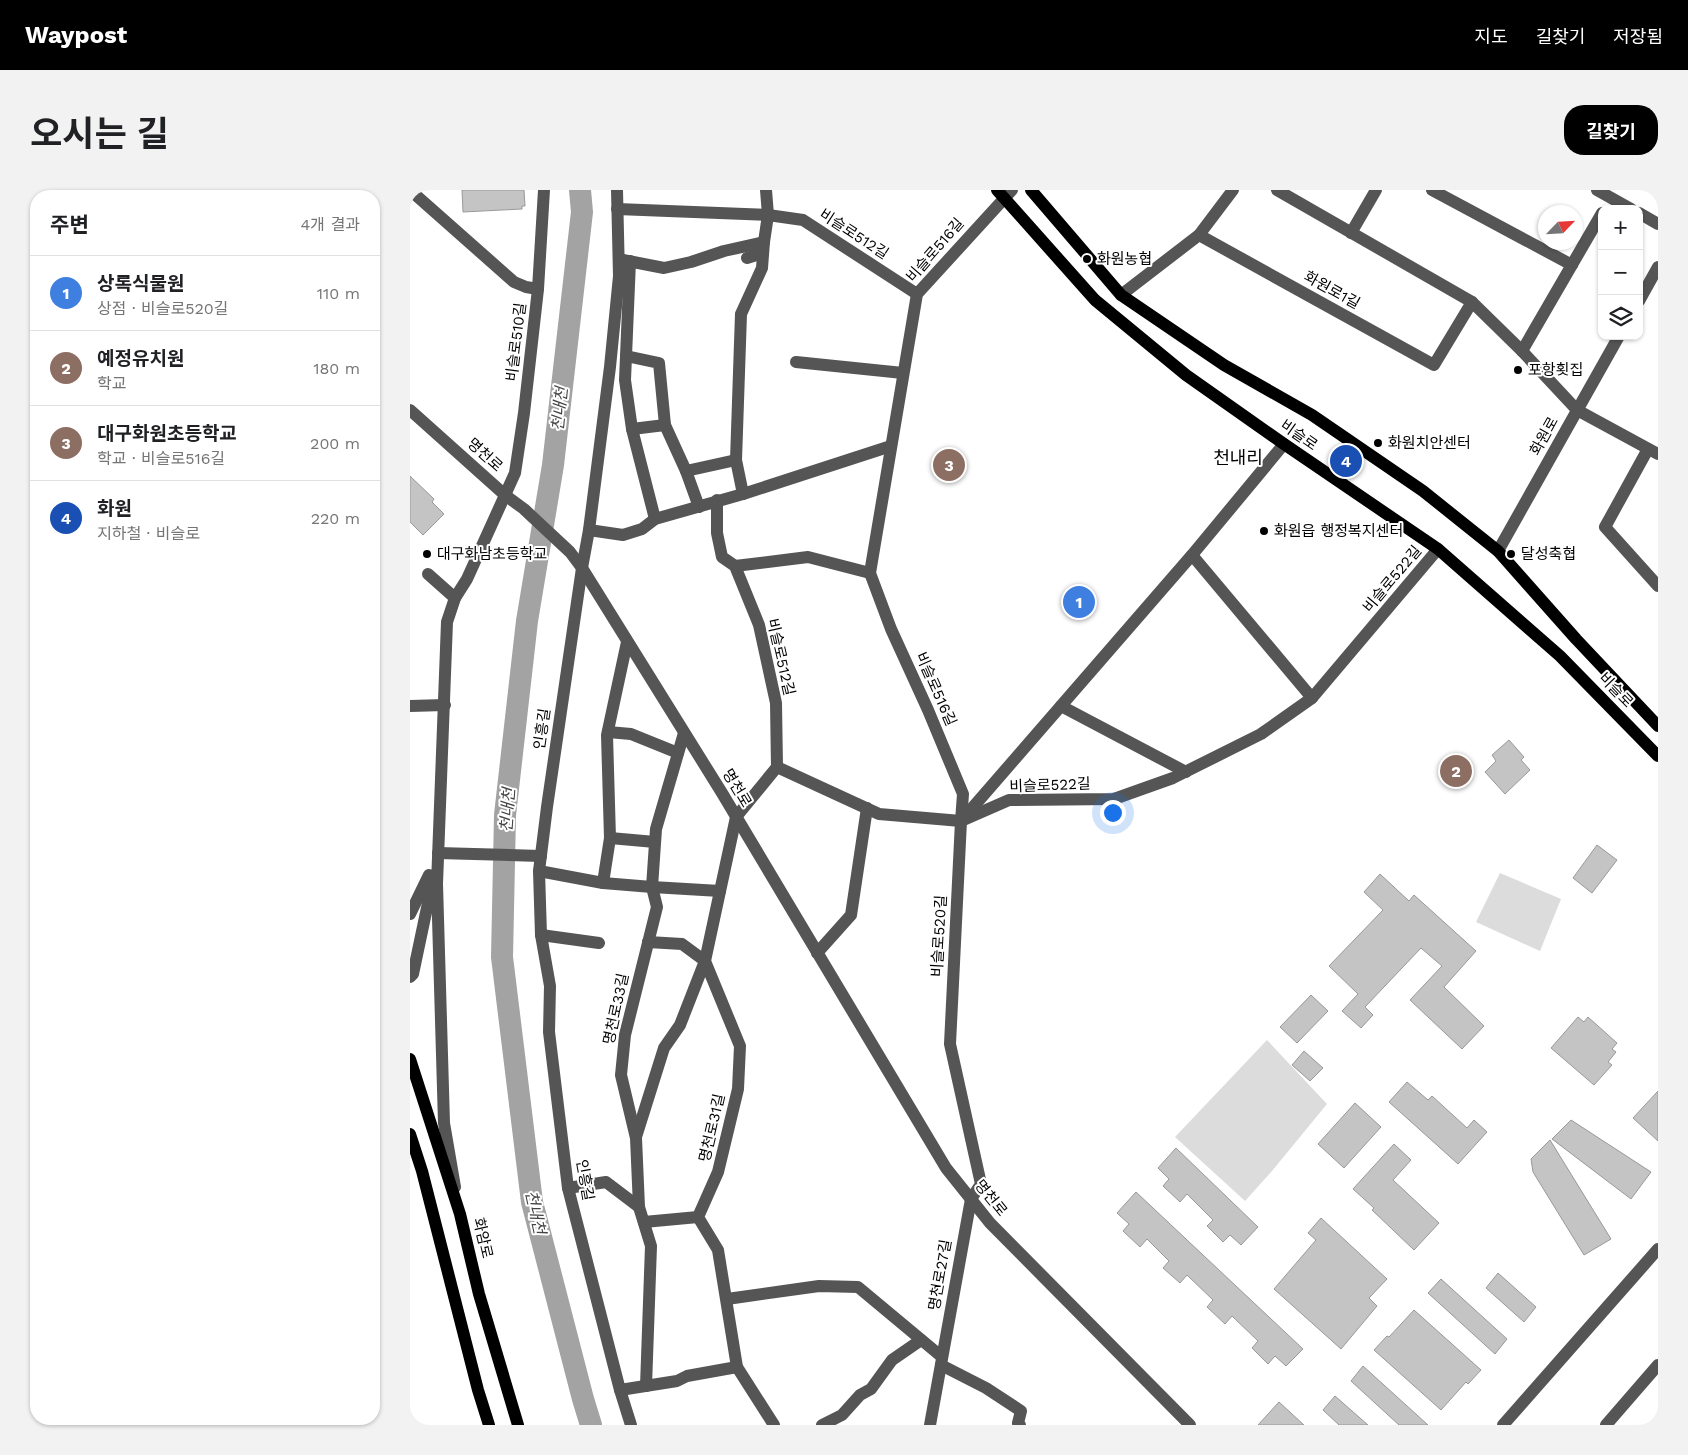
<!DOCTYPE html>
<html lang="ko">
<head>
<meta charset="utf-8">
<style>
	body { margin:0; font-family:"Work Sans","Noto Sans KR",sans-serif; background:#f2f2f2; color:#202124 }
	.controls { position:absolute; right:15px; top:15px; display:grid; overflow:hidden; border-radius:10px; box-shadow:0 1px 4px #0004 }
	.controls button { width:45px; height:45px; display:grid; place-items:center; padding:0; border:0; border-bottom:1px solid #e0e0e0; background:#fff; color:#202124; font:25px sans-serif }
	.compass { position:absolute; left:1128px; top:15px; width:45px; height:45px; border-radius:50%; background:#fff; box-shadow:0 1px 4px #0004; rotate:65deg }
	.you { position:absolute; left:702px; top:622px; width:18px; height:18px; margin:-12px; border:4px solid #fff; border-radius:50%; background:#1a73e8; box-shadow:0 0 0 8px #1a73e833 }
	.badge { display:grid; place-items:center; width:32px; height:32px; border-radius:50%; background:#000; color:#fff; font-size:16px; font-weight:700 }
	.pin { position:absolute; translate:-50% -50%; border:2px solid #fff; box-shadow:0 1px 5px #0006 }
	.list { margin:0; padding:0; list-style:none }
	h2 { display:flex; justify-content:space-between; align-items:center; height:65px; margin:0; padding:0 20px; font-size:21px }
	h2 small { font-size:16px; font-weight:400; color:#757577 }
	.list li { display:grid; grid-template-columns:32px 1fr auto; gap:15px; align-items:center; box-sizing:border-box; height:75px; padding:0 20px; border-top:1px solid #e0e0e0 }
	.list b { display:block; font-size:19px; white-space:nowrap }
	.list p { margin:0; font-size:16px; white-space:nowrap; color:#757577 }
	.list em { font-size:16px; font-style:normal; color:#757577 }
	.icon { flex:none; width:28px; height:28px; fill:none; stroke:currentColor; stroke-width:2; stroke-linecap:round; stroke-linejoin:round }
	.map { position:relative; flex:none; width:1248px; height:1235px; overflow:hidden; border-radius:20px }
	header { display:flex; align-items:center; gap:30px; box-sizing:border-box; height:70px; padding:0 25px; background:#000; color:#fff }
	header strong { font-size:24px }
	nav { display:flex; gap:28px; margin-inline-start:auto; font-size:18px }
	.intro { display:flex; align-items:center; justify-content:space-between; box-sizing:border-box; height:120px; padding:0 30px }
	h1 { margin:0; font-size:35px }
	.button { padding:12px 22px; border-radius:20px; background:#000; color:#fff; font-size:18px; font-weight:700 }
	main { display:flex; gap:30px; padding:0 30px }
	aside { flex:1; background:#fff; border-radius:20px; box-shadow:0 1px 4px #0004 }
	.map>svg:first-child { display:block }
	.green { fill:#dcdcdc }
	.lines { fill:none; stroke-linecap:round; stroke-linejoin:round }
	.river { stroke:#a3a3a3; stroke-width:22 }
	.building { fill:#c4c4c4; stroke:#999 }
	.minor { stroke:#555; stroke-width:12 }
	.major { stroke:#000; stroke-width:12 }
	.poi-dot { fill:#000; stroke:#fff; stroke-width:2 }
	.labels { text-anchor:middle; stroke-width:4; stroke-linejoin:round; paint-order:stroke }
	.street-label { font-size:15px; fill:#000; stroke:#fff }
	.poi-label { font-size:15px; fill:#000; stroke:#fff; text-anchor:start }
	.water-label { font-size:16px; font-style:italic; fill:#444; stroke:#fff }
	.quarter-label { font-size:18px; fill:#000; stroke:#fff }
</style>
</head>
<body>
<header>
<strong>Waypost</strong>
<nav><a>지도</a><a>길찾기</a><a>저장됨</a></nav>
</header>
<div class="intro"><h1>오시는 길</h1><a class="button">길찾기</a></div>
<main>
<aside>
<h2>주변<small>4개 결과</small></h2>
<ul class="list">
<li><span class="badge" style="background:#3f7fe0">1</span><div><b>상록식물원</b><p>상점 · 비슬로520길</p></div><em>110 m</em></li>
<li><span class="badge" style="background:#8d6e63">2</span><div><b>예정유치원</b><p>학교</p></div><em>180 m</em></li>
<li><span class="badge" style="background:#8d6e63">3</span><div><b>대구화원초등학교</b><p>학교 · 비슬로516길</p></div><em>200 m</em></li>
<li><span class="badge" style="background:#1a4fb4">4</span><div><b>화원</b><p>지하철 · 비슬로</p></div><em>220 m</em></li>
</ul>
</aside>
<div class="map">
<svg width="1248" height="1235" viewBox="0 0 1248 1235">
	<rect width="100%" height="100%" fill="#fff"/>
	<g class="green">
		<polygon points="1090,683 1151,709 1130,761 1066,732"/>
		<polygon points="857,850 917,914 862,981 835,1011 765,947"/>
	</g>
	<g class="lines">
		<polyline class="river" points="170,0 172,22 143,275 117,431 95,625 92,767 122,1012 173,1209 181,1235"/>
	</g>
	<g class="building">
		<polygon points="52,0 114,0 115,16 112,16 112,19 53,22"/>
		<polygon points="0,286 24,309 22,312 34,324 13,345 0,332"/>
		<polygon points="1099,550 1114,567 1111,570 1120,580 1095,604 1075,582 1086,571 1082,565"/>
		<polygon points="1187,655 1207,670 1182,703 1163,688"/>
		<polygon points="970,684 999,711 1004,705 1066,761 1034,797 1074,836 1052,859 1000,810 1032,776 1011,758 955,817 963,825 951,838 932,821 948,804 919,776 973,720 954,702"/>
		<polygon points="901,805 918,821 887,853 870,837"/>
		<polygon points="1168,827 1174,832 1178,827 1207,853 1202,859 1206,862 1198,872 1202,875 1184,895 1141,858"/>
		<polygon points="894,861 913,878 900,891 882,875"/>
		<polygon points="997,892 1018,910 1022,906 1057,938 1064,930 1077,942 1048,974 979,912"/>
		<polygon points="1248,901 1248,951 1223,928"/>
		<polygon points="945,913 971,937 934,978 908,954"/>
		<polygon points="1161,930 1241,982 1221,1009 1142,949"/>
		<polygon points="1140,950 1201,1049 1174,1065 1123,982 1121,969"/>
		<polygon points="984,954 1001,970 983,990 1029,1033 1004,1060 962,1020 964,1018 943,999"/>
		<polygon points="766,958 848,1037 831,1055 820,1045 813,1052 797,1036 803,1030 777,1004 770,1012 753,996 759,989 748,978"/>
		<polygon points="726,1002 893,1159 876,1176 865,1166 858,1174 842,1158 848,1151 822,1126 815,1134 797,1117 803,1110 777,1085 770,1093 753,1078 759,1071 737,1049 730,1057 713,1041 719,1034 707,1023"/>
		<polygon points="911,1028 977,1089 959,1108 967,1116 931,1159 864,1099 906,1050 898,1043"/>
		<polygon points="1088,1083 1126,1117 1114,1132 1076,1098"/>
		<polygon points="1031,1089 1097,1149 1085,1164 1018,1103"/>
		<polygon points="1004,1120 1071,1180 1058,1194 1056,1192 1031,1220 964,1160 977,1146 979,1147"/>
		<polygon points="953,1176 1018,1235 989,1235 941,1191"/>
		<polygon points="925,1206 958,1235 929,1235 913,1220"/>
		<polygon points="869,1212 894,1235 848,1235"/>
	</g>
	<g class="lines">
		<g class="minor">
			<polyline points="0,0 104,92 116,97 128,99"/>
			<polyline points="207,0 209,86 200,177 179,340 172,378 137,617 129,681 131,745 140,796 139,842 158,998 210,1200 221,1235"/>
			<polyline points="867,0 1062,112 1112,161 1167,220 1248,264"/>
			<polyline points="1022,0 1162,75"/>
			<polyline points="1187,0 1221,19"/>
			<polyline points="207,19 358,25 393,30 507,104"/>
			<polyline points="1229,23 1248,34"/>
			<polyline points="941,43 966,0"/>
			<polyline points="789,45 1024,175 1062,112"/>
			<polyline points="337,68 353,63"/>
			<polyline points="213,70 254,78 281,72 314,61 354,52"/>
			<polyline points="220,71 215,190 222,239 245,329"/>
			<polyline points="711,105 789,45 823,0"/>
			<polyline points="1229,111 1248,77"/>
			<polyline points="1112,161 1192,23"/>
			<polyline points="216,166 249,173 255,235 276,281 326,270"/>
			<polyline points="386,172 493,183"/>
			<polyline points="0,220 95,305 114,319 160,362 172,378 312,603 536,978 580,1033 780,1235"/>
			<polyline points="222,239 255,235"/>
			<polyline points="1238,259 1195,337 1248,396"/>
			<polyline points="276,281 289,317"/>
			<polyline points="333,304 326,270 331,124 352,78 354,52 358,25 356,0"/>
			<polyline points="307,310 307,343 312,367 325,376 349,435 366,513 367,577 326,627 295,771 330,856 328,899 308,982 288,1027 308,1060 327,1177 364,1235"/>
			<polyline points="179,340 213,345 232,339 245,329 333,304 481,256"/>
			<polyline points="1088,361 1209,146"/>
			<polyline points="782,365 902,508"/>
			<polyline points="325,376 398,367 460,383"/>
			<polyline points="18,384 45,408"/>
			<polyline points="0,516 35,515"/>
			<polyline points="651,516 776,582"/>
			<polyline points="198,542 221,544 268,563"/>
			<polyline points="367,577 469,624 551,631 599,610 704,609 763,588 851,544 902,508 1028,359"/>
			<polyline points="551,631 553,604 518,520 481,439 460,383 507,104 602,0"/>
			<polyline points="200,648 245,652"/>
			<polyline points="28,663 131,666"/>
			<polyline points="129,681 193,693 242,697 310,701"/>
			<polyline points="193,693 200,648 197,545 217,452"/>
			<polyline points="0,724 19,685"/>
			<polyline points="131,745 189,753"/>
			<polyline points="407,763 441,725 457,618"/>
			<polyline points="0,787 3,784 22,694"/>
			<polyline points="226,947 254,858 270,835 295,771 272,754 238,752"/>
			<polyline points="45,997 34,933 27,694 37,432 45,408 57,389 105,283 114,223 128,99 134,0"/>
			<polyline points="158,998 196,992 229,1017"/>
			<polyline points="234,1032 288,1027"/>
			<polyline points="317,1109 409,1096 448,1097 532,1167"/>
			<polyline points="531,1175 576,1198 611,1221 608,1233 610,1235"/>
			<polyline points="236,1196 241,1056 229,1017 226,948 211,885 215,845 247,717 242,697 246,639 274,543"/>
			<polyline points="210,1200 267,1191 277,1186 327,1177"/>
			<polyline points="412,1235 432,1225 450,1205 461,1199 482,1170 511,1150"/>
			<polyline points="520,1235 561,1009 571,994 540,854 551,631 782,365 874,254"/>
			<polyline points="1093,1235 1248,1059"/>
			<polyline points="1196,1235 1248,1175"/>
		</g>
		<g class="major">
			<polyline points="587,0 685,110 776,185 874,254 1028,359 1150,466 1248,566"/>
			<polyline points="621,0 711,105 814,175 902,225 1013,301 1088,361 1166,449 1248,536"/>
			<polyline points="0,869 50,1024 69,1104 108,1235"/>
			<polyline points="0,944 12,981 68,1200 79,1235"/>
		</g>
	</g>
	<g class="poi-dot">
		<circle cx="677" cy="69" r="5"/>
		<circle cx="1108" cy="180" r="5"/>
		<circle cx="968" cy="253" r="5"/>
		<circle cx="854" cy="341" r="5"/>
		<circle cx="17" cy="364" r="5"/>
		<circle cx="1101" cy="364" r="5"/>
	</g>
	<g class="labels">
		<g class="street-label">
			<text transform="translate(444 44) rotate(33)" y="5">비슬로512길</text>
			<text transform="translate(525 60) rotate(-49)" y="5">비슬로516길</text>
			<text transform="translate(922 100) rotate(29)" y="5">화원로1길</text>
			<text transform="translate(106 152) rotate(-83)" y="5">비슬로510길</text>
			<text transform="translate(889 245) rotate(35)" y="5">비슬로</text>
			<text transform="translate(1134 246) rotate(-61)" y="5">화원로</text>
			<text transform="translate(75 265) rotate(42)" y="5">명천로</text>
			<text transform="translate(982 389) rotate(-50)" y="5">비슬로522길</text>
			<text transform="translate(371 467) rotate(77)" y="5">비슬로512길</text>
			<text transform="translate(526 499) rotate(66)" y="5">비슬로516길</text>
			<text transform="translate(1206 500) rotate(46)" y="5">비슬로</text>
			<text transform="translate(132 539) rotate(-82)" y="5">인흥길</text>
			<text transform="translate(640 595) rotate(-2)" y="5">비슬로522길</text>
			<text transform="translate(327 598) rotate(59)" y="5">명천로</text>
			<text transform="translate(529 746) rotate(-87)" y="5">비슬로520길</text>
			<text transform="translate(206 819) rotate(-78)" y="5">명천로33길</text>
			<text transform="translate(302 938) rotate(-77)" y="5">명천로31길</text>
			<text transform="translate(175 990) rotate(80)" y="5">인흥길</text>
			<text transform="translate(581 1008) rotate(51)" y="5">명천로</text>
			<text transform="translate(73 1048) rotate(77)" y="5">화암로</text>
			<text transform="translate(530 1085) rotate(-80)" y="5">명천로27길</text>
		</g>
		<g class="poi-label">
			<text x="687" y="74">화원농협</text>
			<text x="1118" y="185">포항횟집</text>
			<text x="978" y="258">화원치안센터</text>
			<text x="864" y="346">화원읍 행정복지센터</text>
			<text x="27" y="369">대구화남초등학교</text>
			<text x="1111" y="369">달성축협</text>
		</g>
		<g class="water-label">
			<text transform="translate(149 219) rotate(-84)" y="6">천내천</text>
			<text transform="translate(97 620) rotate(-86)" y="6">천내천</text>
			<text transform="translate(126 1022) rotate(78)" y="6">천내천</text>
		</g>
		<g class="quarter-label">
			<text x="828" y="274">천내리</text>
		</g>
	</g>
</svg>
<div class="controls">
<button>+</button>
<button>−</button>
<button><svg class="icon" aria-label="layers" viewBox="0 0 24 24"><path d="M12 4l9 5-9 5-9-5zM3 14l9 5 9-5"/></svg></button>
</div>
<svg class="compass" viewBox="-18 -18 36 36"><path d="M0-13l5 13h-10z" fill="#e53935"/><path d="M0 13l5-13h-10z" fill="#757577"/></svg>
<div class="you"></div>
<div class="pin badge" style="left:669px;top:412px;background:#3f7fe0">1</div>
<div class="pin badge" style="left:1046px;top:581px;background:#8d6e63">2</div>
<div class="pin badge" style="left:539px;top:275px;background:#8d6e63">3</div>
<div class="pin badge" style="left:936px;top:271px;background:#1a4fb4">4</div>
</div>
</main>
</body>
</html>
